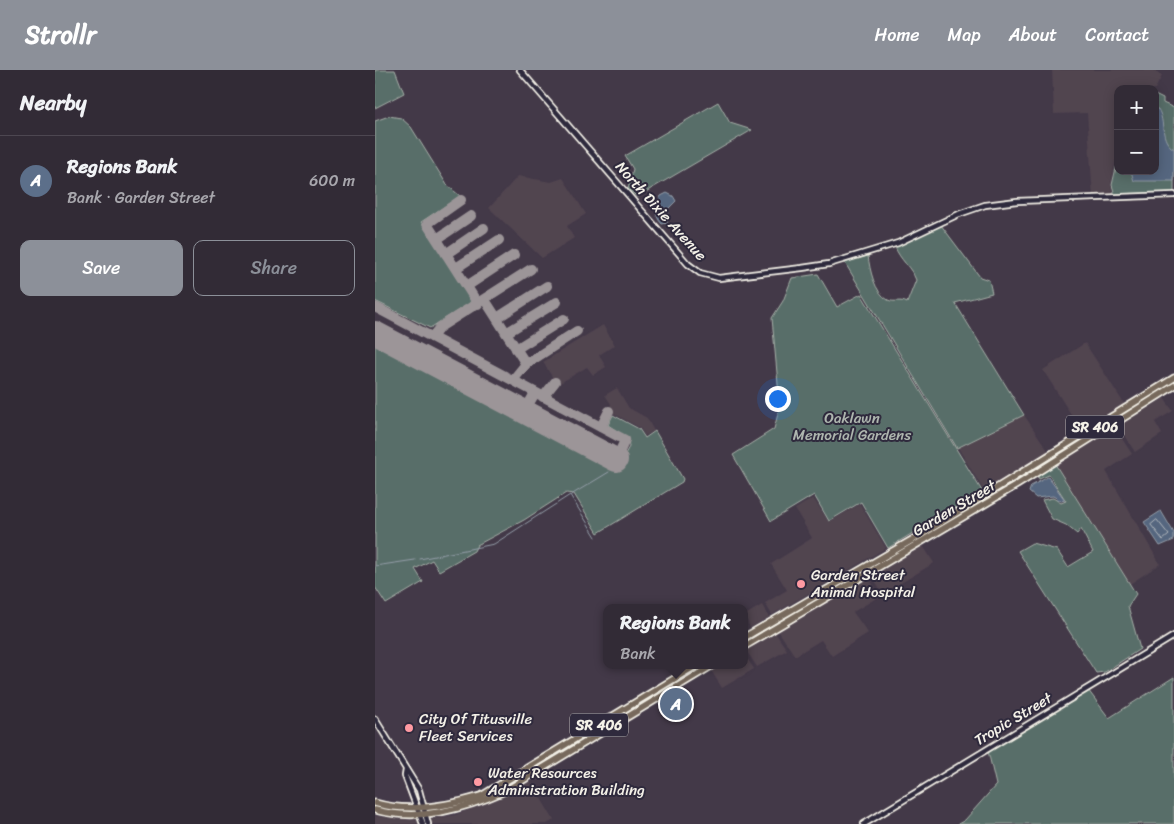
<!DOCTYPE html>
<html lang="en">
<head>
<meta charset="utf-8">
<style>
	body { margin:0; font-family:Sriracha,sans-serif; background:#3d3742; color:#f1f3f6 }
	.controls { position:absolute; right:15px; top:15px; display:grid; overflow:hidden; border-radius:10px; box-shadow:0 2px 12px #0003 }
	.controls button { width:45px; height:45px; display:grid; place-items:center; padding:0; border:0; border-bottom:1px solid #4d4751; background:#322b36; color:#f1f3f6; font:25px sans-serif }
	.you { position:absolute; left:402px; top:328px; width:18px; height:18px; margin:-12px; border:4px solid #fff; border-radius:50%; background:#1a73e8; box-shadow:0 0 0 8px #1a73e833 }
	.badge { display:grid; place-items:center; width:32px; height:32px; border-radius:50%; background:#8c9099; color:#fff; font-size:16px; font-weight:700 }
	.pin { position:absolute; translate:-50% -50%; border:2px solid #fff; box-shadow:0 1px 5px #0006 }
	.popup { position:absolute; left:228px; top:534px; width:145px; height:65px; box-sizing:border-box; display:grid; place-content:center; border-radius:10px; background:#322b36; filter:drop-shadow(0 1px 4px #0005); font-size:16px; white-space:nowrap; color:#a8a7ad }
	.popup b { font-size:19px; color:#f1f3f6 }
	.popup::after { content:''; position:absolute; left:50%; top:100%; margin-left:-10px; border:10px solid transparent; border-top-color:#322b36 }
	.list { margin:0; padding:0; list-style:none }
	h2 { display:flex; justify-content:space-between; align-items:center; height:65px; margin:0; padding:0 20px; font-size:21px }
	h2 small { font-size:16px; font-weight:400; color:#a8a7ad }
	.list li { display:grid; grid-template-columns:32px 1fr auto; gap:15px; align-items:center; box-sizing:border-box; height:90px; padding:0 20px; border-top:1px solid #4d4751 }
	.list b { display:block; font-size:19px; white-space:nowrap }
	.list p { margin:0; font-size:16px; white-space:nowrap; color:#a8a7ad }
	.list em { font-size:16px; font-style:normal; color:#a8a7ad }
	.actions { display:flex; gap:10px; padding:15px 20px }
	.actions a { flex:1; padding:11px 0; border:1px solid #8c9099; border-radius:10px; text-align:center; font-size:18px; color:#8c9099 }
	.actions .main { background:#8c9099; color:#fff }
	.map { position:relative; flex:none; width:799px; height:754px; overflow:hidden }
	header { display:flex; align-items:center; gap:30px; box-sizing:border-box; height:70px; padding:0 25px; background:#8c9099; color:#fff }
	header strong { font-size:24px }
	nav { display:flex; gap:28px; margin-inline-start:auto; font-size:18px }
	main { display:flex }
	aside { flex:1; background:#322b36 }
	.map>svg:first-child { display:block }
	.built { fill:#514450 }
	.green { fill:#596e69; stroke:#a6b0a8 }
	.water { fill:#54667f; stroke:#949ea9 }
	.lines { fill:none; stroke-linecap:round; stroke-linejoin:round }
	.shore { stroke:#b4b9be; stroke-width:1 }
	.stream { stroke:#949ea9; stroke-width:1 }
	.taxiway { stroke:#9c9598; stroke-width:10 }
	.runway { stroke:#9c9598; stroke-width:24 }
	.tertiary-casing { stroke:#f4f1e8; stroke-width:8 }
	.primary-casing { stroke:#f4f1e8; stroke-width:9 }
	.tertiary { stroke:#2f2a3d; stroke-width:4.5 }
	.primary { stroke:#77695c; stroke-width:5.5 }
	.poi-dot { fill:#ff9aa2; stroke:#2f2a3d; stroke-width:2 }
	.labels { text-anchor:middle; stroke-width:4; stroke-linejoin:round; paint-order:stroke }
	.shield { fill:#2f2a3d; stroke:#b9b5b5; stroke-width:1 }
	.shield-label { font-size:14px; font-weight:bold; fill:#f4f1e8 }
	.street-label { font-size:15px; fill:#f4f1e8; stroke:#2f2a3d }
	.park-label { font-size:15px; fill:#aeb6af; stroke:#2f2a3d }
	.poi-label { font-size:15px; fill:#f4f1e8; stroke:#2f2a3d; text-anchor:start }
</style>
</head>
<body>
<header>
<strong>Strollr</strong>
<nav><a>Home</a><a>Map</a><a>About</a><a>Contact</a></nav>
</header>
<main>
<aside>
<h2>Nearby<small></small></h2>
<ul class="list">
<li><span class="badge" style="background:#5c6f8a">A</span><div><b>Regions Bank</b><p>Bank · Garden Street</p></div><em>600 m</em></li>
</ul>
<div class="actions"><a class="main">Save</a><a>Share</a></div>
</aside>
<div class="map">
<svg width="799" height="754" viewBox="0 0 799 754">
	<rect width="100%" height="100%" fill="#433948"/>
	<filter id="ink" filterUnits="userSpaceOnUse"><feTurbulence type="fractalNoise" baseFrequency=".02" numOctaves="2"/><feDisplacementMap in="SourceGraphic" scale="10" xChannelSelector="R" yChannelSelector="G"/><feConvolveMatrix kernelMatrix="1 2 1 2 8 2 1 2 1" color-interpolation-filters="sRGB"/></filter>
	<g filter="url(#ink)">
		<g class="built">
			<polygon points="677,0 778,0 787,6 780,19 743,19 743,79 736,115 739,126 718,127 712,43 679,44"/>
			<polygon points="143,106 176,112 188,108 211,144 192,156 199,168 167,188 114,138"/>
			<polygon points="228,255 240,275 224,285 231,297 218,305 212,297 182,315 168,292"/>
			<polygon points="710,273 750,335 707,362 668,300"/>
			<polygon points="242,318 254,338 272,348 279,361 270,366 265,358 234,341 236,334 230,325"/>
			<polygon points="789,328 798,341 780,352 787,364 760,382 743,356"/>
			<polygon points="649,345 674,382 609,421 583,378"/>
			<polygon points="740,358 757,384 731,401 785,494 755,514 680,394"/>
			<polygon points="438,428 454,452 485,434 511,478 397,545 390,533 412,520 396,494 437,468 420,439"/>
			<polygon points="547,474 559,493 508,524 496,504"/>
			<polygon points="493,506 505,526 478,542 493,563 457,586 446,570 420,586 402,559"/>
			<polygon points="387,535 394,547 375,558 370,545"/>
			<polygon points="399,561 412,580 382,597 370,579"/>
			<polygon points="370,585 379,599 347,618 335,599 342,595 370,595"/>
			<polygon points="155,710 179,750 172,754 56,754 53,749 80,745 142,719"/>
			<polygon points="0,746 46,749 47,754 0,754"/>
		</g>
		<g class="green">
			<polygon points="0,0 20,0 29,23 0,38"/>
			<polygon points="780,25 788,29 788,33 799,38 799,123 740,125 737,115 743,89 743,101 780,101"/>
			<polygon points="343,32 355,53 377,60 262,127 253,119 258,99 250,86"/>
			<polygon points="14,46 26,48 36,57 72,115 85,126 46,152 96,229 95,233 55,258 0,231 0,51"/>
			<path d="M566,155l39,52 9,3 3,13 -37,10 69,112 -67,33 -112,-185 23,-7c2,14 6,36 20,44 6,3 13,-1 19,3l9,-23c-5,-13 -16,-20 -21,-33z"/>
			<polygon points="443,204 462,237 486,224 607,421 513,478 486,432 454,451 439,425 396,451 358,385 399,359 405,336 397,248 408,231 417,208"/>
			<polygon points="0,274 241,400 254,377 253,368 233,355 238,345 264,359 270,368 280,361 308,409 307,412 223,463 199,424 191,423 149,450 102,475 99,481 64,501 57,490 40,499 48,512 11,534 0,517"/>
			<polygon points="680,394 761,524 753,536 765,579 730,602 721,603 643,481 657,473 682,480 693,497 718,482 706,459 702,464 691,455 677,449 667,430 678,428 686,433 691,431 674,405 664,409 662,405"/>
			<polygon points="799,607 799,754 583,754 590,750 621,715 613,681 713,620 734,648"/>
		</g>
		<g class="water">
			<path d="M780,39h3c8,13 1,31 16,40v32h-40l-3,-10h24z"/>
			<path d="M292,123l6,3 3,5 -8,8 -1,14 -5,1c-8,-8 -7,-18 -1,-28z"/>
			<polygon points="673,407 690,430 686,431 678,426 661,428 654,422 656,416"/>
			<polygon points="786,441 799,463 799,470 785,476 769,452"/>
		</g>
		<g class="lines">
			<polygon class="shore" points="782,450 794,465 788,470 776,455"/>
			<g class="stream">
				<polyline points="196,425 234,402"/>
				<polyline points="45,489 119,474 195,425 221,467"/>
				<polyline points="0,496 40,490"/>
			</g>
			<g class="taxiway">
				<polyline points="86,130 52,154 103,234"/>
				<polyline points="62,169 96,146"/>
				<polyline points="71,184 109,158"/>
				<polyline points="81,198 124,170"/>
				<polyline points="92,216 139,185"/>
				<polyline points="110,230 151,294"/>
				<polyline points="0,237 250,370 241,390"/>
				<polyline points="122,248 172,216"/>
				<polyline points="131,263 182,232"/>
				<polyline points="57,267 65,257 156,199"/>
				<polyline points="141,279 189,249"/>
				<polyline points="138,310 151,294 202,261"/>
				<polyline points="168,327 180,312"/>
				<polyline points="149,342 160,323"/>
				<polyline points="226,357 234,341"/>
			</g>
			<polyline class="runway" points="0,263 241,390"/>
			<g class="tertiary-casing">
				<g id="tertiary">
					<polyline points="145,0 313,194 325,203 344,208 427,198 454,194 523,173 584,144 610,135 642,131 799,125"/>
					<polyline points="0,649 44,720 53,754"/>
					<polyline points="31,700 30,706 48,754"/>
					<polyline points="489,754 799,566"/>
				</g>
			</g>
			<g class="primary-casing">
				<g id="primary">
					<polyline points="370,567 544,466 799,308"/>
					<polyline points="370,576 642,415 799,316"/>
					<path d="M0,733c34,10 73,3 106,-7l216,-131"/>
					<path d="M0,740c45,12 89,-1 130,-19l208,-126"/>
				</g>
			</g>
			<use href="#tertiary" class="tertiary"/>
			<use href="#primary" class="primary"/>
		</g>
	</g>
	<g class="poi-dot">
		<circle cx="426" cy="514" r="5"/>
		<circle cx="34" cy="658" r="5"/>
		<circle cx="103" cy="712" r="5"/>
	</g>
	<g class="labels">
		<g class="shield">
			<rect x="691" y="345.5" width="58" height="23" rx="4"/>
			<rect x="195" y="643.5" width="58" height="23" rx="4"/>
		</g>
		<g class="shield-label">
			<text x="720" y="362">SR 406</text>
			<text x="224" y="660">SR 406</text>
		</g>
		<g class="street-label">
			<text transform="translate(286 141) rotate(48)" y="5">North Dixie Avenue</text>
			<text transform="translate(579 438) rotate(-31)" y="5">Garden Street</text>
			<text transform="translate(638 649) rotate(-31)" y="5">Tropic Street</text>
		</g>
		<g class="park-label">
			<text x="477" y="353">Oaklawn<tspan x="477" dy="17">Memorial Gardens</tspan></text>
		</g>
		<g class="poi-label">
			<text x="436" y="510">Garden Street<tspan x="436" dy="17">Animal Hospital</tspan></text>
			<text x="44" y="654">City Of Titusville<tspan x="44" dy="17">Fleet Services</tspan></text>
			<text x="113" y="708">Water Resources<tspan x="113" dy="17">Administration Building</tspan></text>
		</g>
	</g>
</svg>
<div class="controls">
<button>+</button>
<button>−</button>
</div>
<div class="you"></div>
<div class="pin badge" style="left:301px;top:634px;background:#5c6f8a">A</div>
<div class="popup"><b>Regions Bank</b>Bank</div>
</div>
</main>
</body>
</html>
